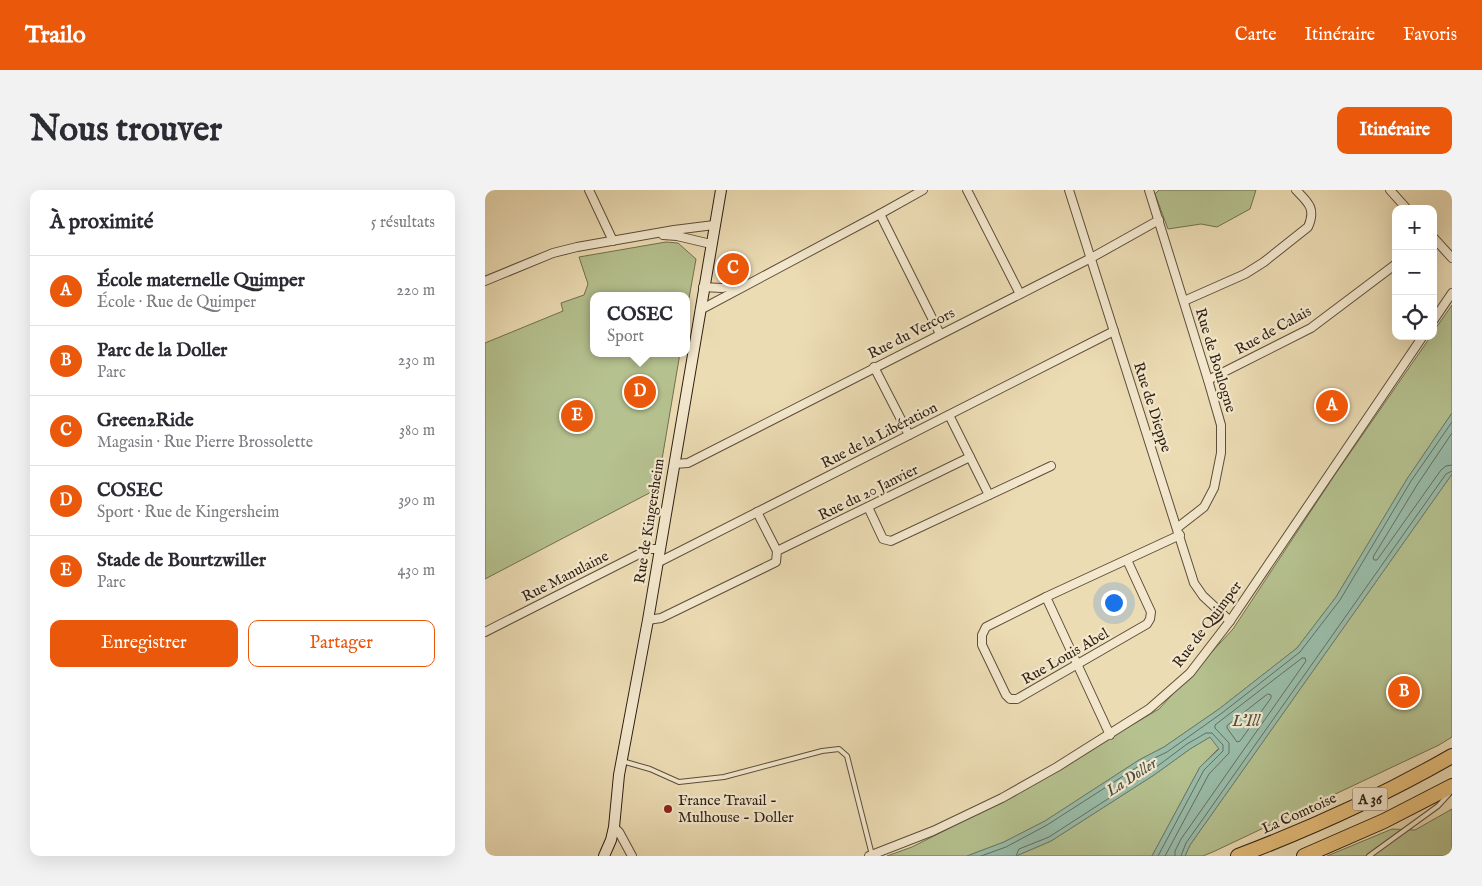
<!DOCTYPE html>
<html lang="fr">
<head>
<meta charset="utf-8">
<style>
	body { margin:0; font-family:"IM FELL English",serif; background:#f2f2f3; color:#2b2b33 }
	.controls { position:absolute; right:15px; top:15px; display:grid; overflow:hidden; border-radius:10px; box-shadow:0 5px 20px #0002 }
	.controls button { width:45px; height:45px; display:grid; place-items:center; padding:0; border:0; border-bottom:1px solid #e1e1e2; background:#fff; color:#2b2b33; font:25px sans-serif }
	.you { position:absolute; left:628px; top:412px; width:18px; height:18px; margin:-12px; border:4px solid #fff; border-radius:50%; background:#1a73e8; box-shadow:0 0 0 8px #1a73e833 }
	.badge { display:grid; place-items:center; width:32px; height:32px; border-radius:50%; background:#ea580c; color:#fff; font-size:16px; font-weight:700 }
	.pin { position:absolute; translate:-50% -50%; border:2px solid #fff; box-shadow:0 1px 5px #0006 }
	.popup { position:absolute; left:105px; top:102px; width:100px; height:65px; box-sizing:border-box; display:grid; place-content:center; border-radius:10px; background:#fff; filter:drop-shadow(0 1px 4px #0005); font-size:16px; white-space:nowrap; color:#7c7c81 }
	.popup b { font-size:19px; color:#2b2b33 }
	.popup::after { content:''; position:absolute; left:50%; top:100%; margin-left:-10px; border:10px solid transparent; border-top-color:#fff }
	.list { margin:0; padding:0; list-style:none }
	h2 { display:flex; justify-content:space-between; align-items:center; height:65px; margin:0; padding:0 20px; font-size:21px }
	h2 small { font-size:16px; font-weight:400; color:#7c7c81 }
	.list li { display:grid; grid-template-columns:32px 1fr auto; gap:15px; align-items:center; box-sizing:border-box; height:70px; padding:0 20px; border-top:1px solid #e1e1e2 }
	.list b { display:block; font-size:19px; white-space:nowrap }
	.list p { margin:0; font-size:16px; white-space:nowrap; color:#7c7c81 }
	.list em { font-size:16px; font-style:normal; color:#7c7c81 }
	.actions { display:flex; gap:10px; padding:15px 20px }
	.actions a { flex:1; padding:11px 0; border:1px solid #ea580c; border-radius:10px; text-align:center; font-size:18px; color:#ea580c }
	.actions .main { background:#ea580c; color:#fff }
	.icon { flex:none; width:28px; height:28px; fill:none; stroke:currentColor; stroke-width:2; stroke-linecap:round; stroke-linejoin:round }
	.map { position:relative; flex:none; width:967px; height:666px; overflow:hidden; border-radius:10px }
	header { display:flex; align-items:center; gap:30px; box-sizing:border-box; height:70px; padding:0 25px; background:#ea580c; color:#fff }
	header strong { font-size:24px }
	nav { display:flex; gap:28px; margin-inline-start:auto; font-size:18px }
	.intro { display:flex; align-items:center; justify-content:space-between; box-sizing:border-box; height:120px; padding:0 30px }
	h1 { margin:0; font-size:35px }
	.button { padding:12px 22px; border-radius:10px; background:#ea580c; color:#fff; font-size:18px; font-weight:700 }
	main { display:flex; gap:30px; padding:0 30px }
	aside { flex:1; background:#fff; border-radius:10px; box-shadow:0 5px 20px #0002 }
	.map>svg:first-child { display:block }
	.green { fill:#b5c18f; stroke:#727050 }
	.water { fill:#99bca9; stroke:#6e7d6d }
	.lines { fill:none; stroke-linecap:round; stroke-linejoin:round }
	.shore { stroke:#646e5e; stroke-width:1 }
	.lane-casing { stroke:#5e4e3a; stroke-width:6 }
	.street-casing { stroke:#5e4e3a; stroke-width:10 }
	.secondary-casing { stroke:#2e1f12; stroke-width:12 }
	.highway-casing { stroke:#2e1f12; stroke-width:16 }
	.lane { stroke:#f3e8ce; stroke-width:4 }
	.street { stroke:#f3e8ce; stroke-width:8 }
	.secondary { stroke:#f3e8ce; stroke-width:10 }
	.highway { stroke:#e6be7a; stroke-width:14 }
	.poi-dot { fill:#8f2418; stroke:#f3e8ce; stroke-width:2 }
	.labels { text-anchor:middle; stroke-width:4.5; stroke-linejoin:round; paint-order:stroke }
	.shield { fill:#f3e8ce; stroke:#695b4a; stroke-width:1 }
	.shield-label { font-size:14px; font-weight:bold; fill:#2e1f12 }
	.street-label { font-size:15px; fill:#2e1f12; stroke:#f3e8ce }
	.poi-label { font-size:15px; fill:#2e1f12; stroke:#f3e8ce; text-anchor:start }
	.water-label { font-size:16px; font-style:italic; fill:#4e4e3f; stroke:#f3e8ce }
</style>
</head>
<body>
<header>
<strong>Trailo</strong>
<nav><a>Carte</a><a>Itinéraire</a><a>Favoris</a></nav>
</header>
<div class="intro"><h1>Nous trouver</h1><a class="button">Itinéraire</a></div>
<main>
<aside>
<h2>À proximité<small>5 résultats</small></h2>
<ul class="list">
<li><span class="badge">A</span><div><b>École maternelle Quimper</b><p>École · Rue de Quimper</p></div><em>220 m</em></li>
<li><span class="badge">B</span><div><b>Parc de la Doller</b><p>Parc</p></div><em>230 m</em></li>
<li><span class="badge">C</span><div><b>Green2Ride</b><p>Magasin · Rue Pierre Brossolette</p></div><em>380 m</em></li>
<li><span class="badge">D</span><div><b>COSEC</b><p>Sport · Rue de Kingersheim</p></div><em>390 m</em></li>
<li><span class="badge">E</span><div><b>Stade de Bourtzwiller</b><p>Parc</p></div><em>430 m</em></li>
</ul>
<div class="actions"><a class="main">Enregistrer</a><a>Partager</a></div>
</aside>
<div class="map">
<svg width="967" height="666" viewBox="0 0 967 666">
	<rect width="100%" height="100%" fill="#ecdcb4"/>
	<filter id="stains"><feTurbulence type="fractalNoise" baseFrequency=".004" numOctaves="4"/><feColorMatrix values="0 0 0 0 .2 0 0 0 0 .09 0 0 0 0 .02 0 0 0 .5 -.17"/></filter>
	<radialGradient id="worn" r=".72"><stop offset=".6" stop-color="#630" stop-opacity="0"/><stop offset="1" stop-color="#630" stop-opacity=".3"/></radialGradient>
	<g class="green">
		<polygon points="674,0 771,0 765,19 732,37 716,34 683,39 670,4"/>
		<polygon points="181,52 193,53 211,69 201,125 201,106 109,106 109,163 195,163 172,299 0,389 0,153 78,121 76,113 99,105 103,94 94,67"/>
		<polygon points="967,115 967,223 922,289 851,407 812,458 734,519 679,557 654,570 560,631 519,652 482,666 402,666 427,657 516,612 674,519 748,439 849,286 946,146 948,146 948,142"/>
		<polygon points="967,284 967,547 954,555 730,661 718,666 700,666 705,655"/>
		<polygon points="725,547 734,558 715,577 667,666 531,666 566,651 669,585 705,559"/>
		<polygon points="967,619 967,666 842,666 907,639 930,640"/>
	</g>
	<polygon class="water" points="967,223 967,284 705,655 700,666 667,666 715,577 734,559 725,547 705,559 669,585 566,651 531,666 482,666 519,652 560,631 654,570 679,557 734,519 812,458 851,407 922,289"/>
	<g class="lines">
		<g class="shore">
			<polyline points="967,243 932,295 888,367 889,370 892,370 956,280 961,276 967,275"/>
			<polygon points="783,504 786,505 786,508 755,551 752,552 742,538 742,536"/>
			<polyline points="496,666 521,657 562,635 657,574 682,562 737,523 815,462 855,410 926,291 967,232"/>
			<polyline points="531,666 534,659 564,647 666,581 702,554 721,543 727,543 738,555 738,561 719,580 673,666"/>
			<polyline points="680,666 724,584 744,563 744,553 730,538 730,535 817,468 820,468 821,471 696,649 690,661 690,666"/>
			<polyline points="696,666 701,653 961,284 967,281"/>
		</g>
		<g class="lane-casing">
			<g id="lane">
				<polyline points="137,571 165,579 194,592 239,587 337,561 354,559 362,566 387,665"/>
				<polyline points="884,666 953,616 964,604"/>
			</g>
		</g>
		<g class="street-casing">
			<g id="street">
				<polyline points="104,0 128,51"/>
				<polyline points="482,0 535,104"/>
				<polyline points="584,0 709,393 718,406 745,431"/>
				<polyline points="664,0 723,190 736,235 736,263 729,298 719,317 692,338"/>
				<polyline points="905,0 922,19"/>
				<polyline points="395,24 455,144"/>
				<polyline points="178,45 192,46 226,54"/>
				<polyline points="948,47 967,68"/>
				<polyline points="0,91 68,63 92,57 189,40 229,35"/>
				<polyline points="218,97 237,98 256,94"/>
				<path d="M699,111l61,-27 19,-12 44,-35c8,-18 1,-24 -12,-37"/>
				<polyline points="215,120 395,24 438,0"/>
				<polyline points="948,131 967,103"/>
				<polyline points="389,177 424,245"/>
				<polyline points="723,190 826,138 911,74"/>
				<polyline points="464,225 504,305"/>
				<polyline points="189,274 203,273 606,68 674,30"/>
				<polyline points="383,317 398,349 406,351 566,276"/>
				<polyline points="272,322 292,361"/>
				<polyline points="172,373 629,141"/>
				<polyline points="561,407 501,437 497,445 497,455 521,505 525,509 532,509 662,434 665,429 666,422 642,370"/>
				<polyline points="163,430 176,428 291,372 292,361 485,267"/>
				<polyline points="0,442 164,359 174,359"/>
				<polyline points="625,545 561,407 695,345"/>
				<polyline points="129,637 134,642 147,666"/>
				<polyline points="384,666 448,641 517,608 572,577 664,519 705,483 745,431 938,146"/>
			</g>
		</g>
		<g class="secondary-casing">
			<polyline id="secondary" points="119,666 126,650 129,637 134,585 163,430 236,0"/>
		</g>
		<g class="highway-casing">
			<g id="highway">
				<path d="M753,666c74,-28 146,-61 214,-100"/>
				<polyline points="819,666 899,631 967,596"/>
			</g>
		</g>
		<use href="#lane" class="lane"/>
		<use href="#street" class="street"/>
		<use href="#secondary" class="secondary"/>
		<use href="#highway" class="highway"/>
	</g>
	<circle class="poi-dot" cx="183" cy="619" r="5"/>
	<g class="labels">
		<rect class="shield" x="867.5" y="597.5" width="35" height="23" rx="4"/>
		<g class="shield-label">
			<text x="885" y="614">A 36</text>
		</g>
		<g class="street-label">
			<text transform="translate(788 140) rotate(-29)" y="5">Rue de Calais</text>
			<text transform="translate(426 143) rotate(-27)" y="5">Rue du Vercors</text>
			<text transform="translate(731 170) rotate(73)" y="5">Rue de Boulogne</text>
			<text transform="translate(668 217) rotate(72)" y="5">Rue de Dieppe</text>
			<text transform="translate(394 245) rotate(-27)" y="5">Rue de la Libération</text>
			<text transform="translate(383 302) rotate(-26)" y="5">Rue du 20 Janvier</text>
			<text transform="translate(164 331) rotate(-81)" y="5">Rue de Kingersheim</text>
			<text transform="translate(80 386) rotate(-27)" y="5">Rue Manulaine</text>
			<text transform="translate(722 434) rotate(-53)" y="5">Rue de Quimper</text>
			<text transform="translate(580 466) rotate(-30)" y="5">Rue Louis Abel</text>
			<text transform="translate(814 623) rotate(-24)" y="5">La Comtoise</text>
		</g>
		<g class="poi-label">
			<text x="193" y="615">France Travail -<tspan x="193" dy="17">Mulhouse - Doller</tspan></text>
		</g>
		<g class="water-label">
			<text x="761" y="536">L'Ill</text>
			<text transform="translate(646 586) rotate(-33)" y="6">La Doller</text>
		</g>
	</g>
	<rect width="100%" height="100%" filter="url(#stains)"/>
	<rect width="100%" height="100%" fill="url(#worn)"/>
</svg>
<div class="controls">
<button>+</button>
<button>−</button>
<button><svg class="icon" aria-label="locate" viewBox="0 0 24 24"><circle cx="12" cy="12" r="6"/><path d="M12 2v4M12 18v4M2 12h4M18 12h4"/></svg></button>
</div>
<div class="you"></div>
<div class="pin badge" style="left:847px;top:216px">A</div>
<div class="pin badge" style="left:919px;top:502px">B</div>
<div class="pin badge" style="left:248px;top:79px">C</div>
<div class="pin badge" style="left:155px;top:202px">D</div>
<div class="popup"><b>COSEC</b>Sport</div>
<div class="pin badge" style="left:92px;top:226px">E</div>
</div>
</main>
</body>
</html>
